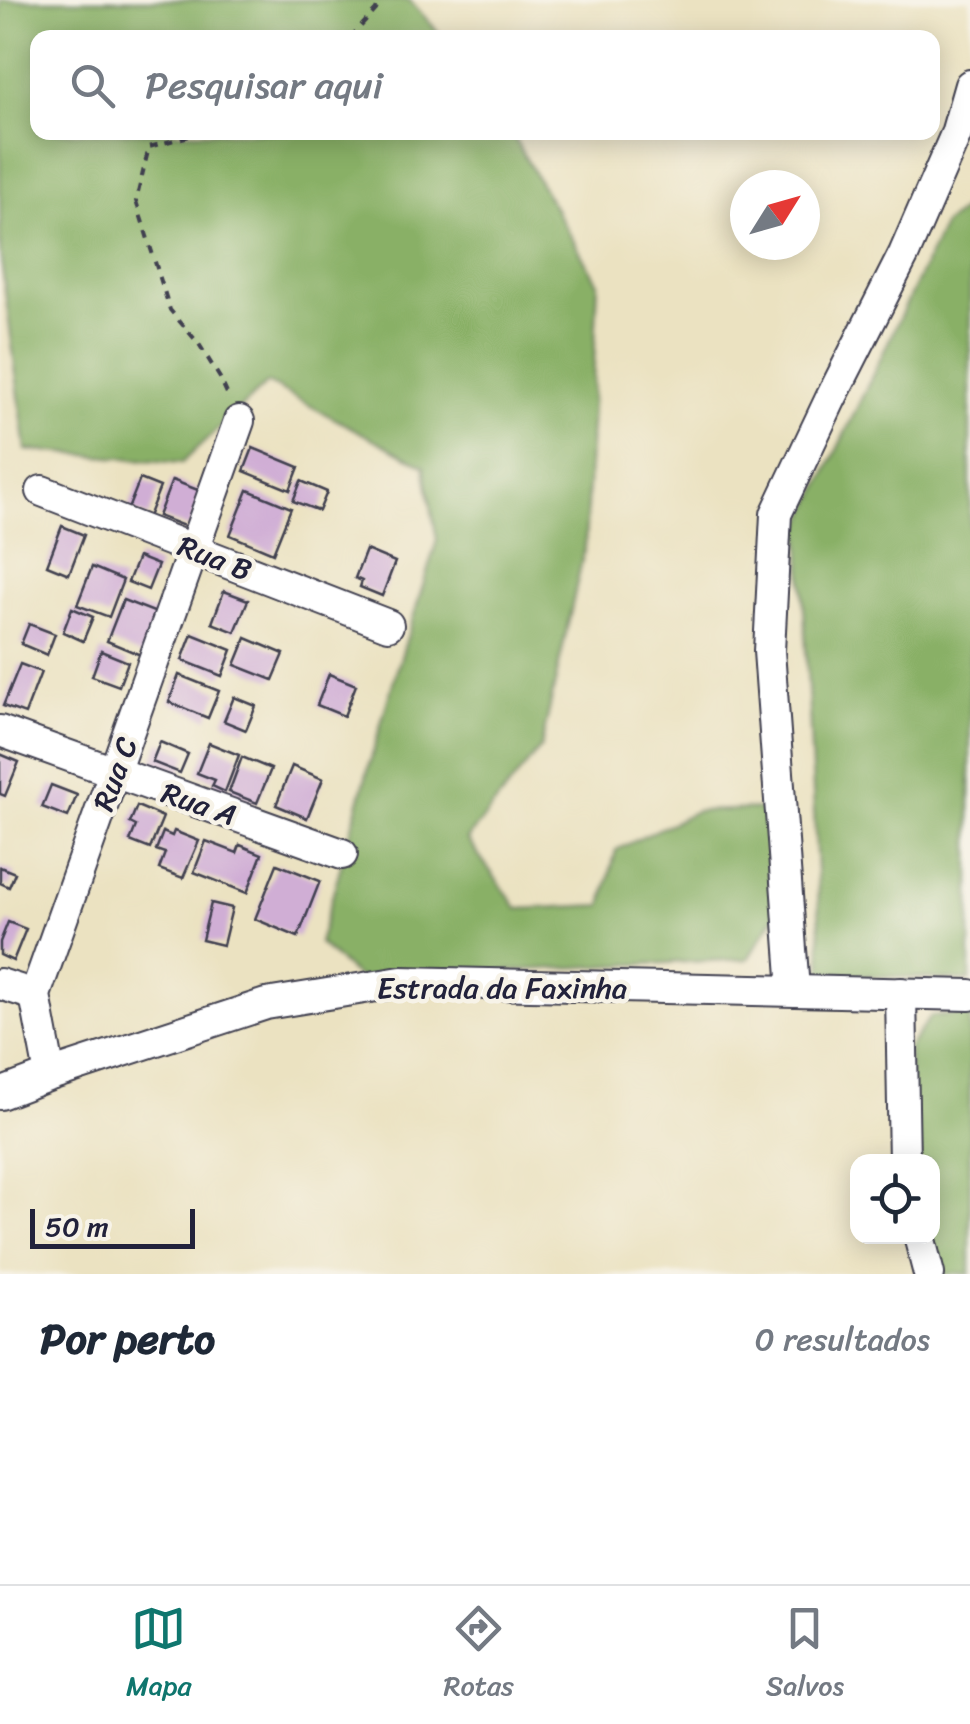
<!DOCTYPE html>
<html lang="pt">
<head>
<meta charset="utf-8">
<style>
	body { margin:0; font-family:Sriracha,sans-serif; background:#f6f6f7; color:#1f2937 }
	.controls { position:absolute; right:30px; bottom:30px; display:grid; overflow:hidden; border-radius:20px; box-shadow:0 5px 25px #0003 }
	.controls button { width:90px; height:90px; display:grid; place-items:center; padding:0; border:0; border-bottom:2px solid #e0e1e3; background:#fff; color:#1f2937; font:50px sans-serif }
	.compass { position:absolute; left:730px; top:170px; width:90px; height:90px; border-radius:50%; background:#fff; box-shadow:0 5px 25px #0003; rotate:53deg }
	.scale { position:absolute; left:30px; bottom:25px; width:165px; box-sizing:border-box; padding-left:10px; border:5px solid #22223b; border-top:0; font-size:28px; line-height:35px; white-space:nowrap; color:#22223b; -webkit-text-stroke:8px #f7f3e8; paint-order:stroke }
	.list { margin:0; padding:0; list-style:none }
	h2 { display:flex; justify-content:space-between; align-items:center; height:130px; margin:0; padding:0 40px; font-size:42px }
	h2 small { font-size:32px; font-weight:400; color:#747a83 }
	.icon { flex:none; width:55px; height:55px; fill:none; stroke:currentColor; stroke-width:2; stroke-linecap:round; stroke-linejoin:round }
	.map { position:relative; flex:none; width:970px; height:1274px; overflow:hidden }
	.search { position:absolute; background:#fff; box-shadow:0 5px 25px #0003; left:30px; right:30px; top:30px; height:110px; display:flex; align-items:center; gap:25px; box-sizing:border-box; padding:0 35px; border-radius:20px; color:#747a83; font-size:38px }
	.sheet { height:310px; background:#fff }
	nav { display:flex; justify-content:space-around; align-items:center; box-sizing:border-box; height:140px; border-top:2px solid #e0e1e3; background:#fff; font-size:28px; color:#747a83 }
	nav a { display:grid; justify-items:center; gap:5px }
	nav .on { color:#0f766e }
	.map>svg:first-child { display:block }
	.forest { fill:#89b066; stroke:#566950; stroke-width:2.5 }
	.building { fill:#d0aed5 }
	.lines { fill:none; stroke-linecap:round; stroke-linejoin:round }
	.minor-casing { stroke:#403f4f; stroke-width:34 }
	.path { stroke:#403f4f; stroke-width:4; stroke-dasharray:8 8; stroke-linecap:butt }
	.minor { stroke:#fff; stroke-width:30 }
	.labels { text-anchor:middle; stroke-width:9; stroke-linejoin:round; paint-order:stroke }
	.street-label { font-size:30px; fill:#22223b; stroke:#f7f3e8 }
</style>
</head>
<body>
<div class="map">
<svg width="970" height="1274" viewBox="0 0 970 1274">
	<rect width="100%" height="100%" fill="#f7f3e8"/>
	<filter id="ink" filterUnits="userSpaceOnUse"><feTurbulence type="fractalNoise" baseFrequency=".01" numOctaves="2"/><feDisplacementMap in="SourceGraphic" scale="20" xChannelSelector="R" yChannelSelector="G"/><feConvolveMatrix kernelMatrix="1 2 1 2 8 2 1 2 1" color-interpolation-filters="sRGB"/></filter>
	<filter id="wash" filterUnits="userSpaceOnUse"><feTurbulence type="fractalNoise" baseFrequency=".0048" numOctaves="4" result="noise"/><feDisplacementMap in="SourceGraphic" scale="40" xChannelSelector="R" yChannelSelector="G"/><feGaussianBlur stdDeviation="2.25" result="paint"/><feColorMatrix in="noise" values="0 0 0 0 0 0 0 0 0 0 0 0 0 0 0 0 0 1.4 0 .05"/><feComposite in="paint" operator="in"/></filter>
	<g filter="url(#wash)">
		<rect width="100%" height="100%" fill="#ebe2c1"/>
		<g class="forest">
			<polygon points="0,0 409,0 443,37 38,38 38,132 511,133 598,283 585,546 541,747 467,839 518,909 602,905 616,850 696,811 769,809 778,911 748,959 358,978 319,943 388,699 437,540 424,466 267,383 182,463 26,450 0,253"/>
			<polygon points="970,204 970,981 822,973 800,528 944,224"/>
			<polygon points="970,1014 970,1274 944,1274 929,1237 932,1236 932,1162 913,1161 908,1048 931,1016"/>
		</g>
		<g id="blocks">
			<g class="building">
				<polygon points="253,448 299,467 290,490 244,471"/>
				<polygon points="140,479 160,487 148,517 128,509"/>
				<polygon points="172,480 203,492 189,528 158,516"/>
				<polygon points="301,481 327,492 319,511 293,501"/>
				<polygon points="248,490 291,508 273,553 230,535"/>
				<polygon points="62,526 84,535 69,574 47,565"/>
				<polygon points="366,550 395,562 382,596 360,587 362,581 355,578"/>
				<polygon points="138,557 158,565 148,590 128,582"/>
				<polygon points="92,567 123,580 109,617 77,605"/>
				<polygon points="224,591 248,600 235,632 212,623"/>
				<polygon points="123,600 159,614 143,656 107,641"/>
				<polygon points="72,608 93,617 83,641 63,632"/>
				<polygon points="29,624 55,634 47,655 21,644"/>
				<polygon points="192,634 232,650 222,676 182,660"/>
				<polygon points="246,638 284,654 273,680 235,665"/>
				<polygon points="101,651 128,662 119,686 92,676"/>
				<polygon points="20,664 41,672 25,714 3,706"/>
				<polygon points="329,674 356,685 344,716 317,705"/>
				<polygon points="179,675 219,691 208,718 169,702"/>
				<polygon points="234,697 256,706 246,730 224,721"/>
				<polygon points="160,742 188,754 180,773 152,762"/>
				<polygon points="209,743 239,755 225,792 212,786 215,780 197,773"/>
				<polygon points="0,754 19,762 5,796 0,794"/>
				<polygon points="242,757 271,769 257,803 229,792"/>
				<polygon points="292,766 323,779 307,818 276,805"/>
				<polygon points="51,785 77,795 68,817 42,807"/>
				<polygon points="137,806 163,817 150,849 130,841 136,826 130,823"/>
				<polygon points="174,831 199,841 183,878 159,869 165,853 156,850 163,832 172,836"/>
				<polygon points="206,841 237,853 240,845 262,854 247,893 194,872"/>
				<polygon points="277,864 320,881 298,937 255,919"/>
				<polygon points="0,867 15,873 9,887 0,883"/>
				<polygon points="211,903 232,908 223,945 202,940"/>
				<polygon points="8,922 26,929 13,961 0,955 0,942"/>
			</g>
		</g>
	</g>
	<g filter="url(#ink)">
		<use href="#blocks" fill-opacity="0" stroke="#403f4f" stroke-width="2.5"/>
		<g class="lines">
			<g class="minor-casing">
				<g id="minor">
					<polyline points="42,491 388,625"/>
					<polyline points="0,731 342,854"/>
					<polyline points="0,984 35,995"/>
					<polyline points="794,990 769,651 776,514 830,400 904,254 956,134 970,85"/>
					<polyline points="901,993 904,1162"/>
					<polyline points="50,1075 35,995 239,421"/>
					<polyline points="0,1094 50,1075 266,1004 401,982 970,995"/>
					<polyline points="919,1236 929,1274"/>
				</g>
			</g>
			<g class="path">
				<polyline points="350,38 376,10 380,0"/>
				<polyline points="204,132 149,147 136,201 170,310 199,344 220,378 229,398"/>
			</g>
			<use href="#minor" class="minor"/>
		</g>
	</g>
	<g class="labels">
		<g class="street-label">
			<text transform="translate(215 558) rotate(21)" y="10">Rua B</text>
			<text transform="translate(115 774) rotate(-70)" y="10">Rua C</text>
			<text transform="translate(199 804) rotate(19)" y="10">Rua A</text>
			<text x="502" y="998">Estrada da Faxinha</text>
		</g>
	</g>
</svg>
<div class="controls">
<button><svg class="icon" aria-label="locate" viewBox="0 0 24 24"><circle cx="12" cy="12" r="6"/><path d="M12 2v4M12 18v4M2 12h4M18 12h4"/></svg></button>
</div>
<svg class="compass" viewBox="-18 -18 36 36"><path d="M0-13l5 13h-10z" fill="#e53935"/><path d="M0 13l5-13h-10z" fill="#747a83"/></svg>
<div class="scale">50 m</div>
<div class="search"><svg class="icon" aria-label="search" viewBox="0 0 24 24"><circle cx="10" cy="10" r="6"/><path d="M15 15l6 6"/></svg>Pesquisar aqui</div>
</div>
<section class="sheet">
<h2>Por perto<small>0 resultados</small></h2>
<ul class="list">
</ul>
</section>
<nav>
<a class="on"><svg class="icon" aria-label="map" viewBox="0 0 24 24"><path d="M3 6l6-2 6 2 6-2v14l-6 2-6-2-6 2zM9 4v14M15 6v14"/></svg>Mapa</a>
<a><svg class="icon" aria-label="directions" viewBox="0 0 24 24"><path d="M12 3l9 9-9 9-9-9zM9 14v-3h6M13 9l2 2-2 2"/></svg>Rotas</a>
<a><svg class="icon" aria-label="saved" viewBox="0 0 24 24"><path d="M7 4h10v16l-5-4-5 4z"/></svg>Salvos</a>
</nav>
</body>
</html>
